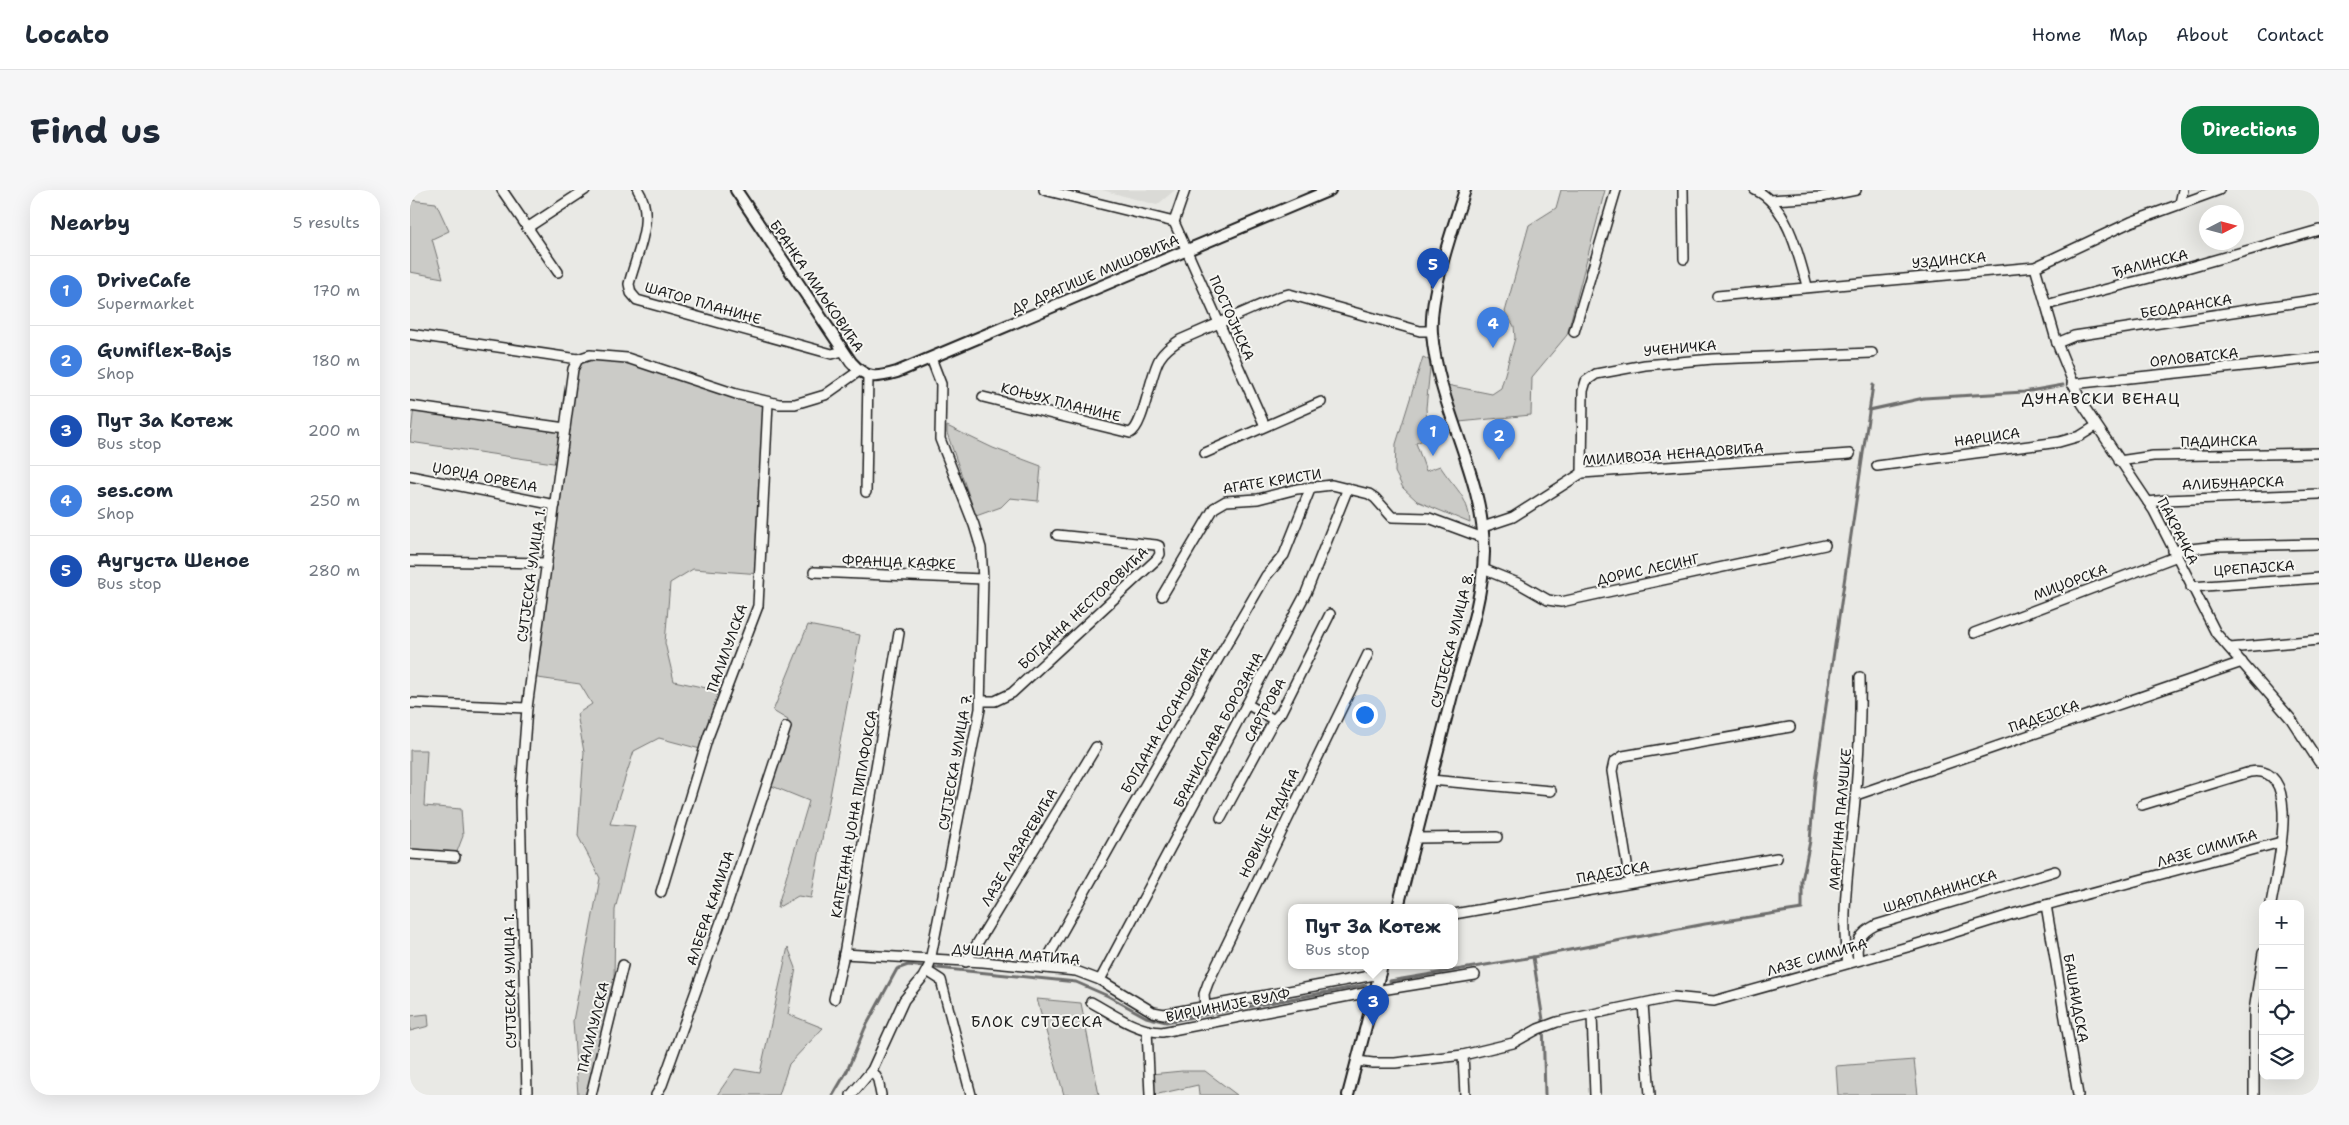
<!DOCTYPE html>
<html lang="en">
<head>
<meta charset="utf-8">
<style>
	body { margin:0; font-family:"Shantell Sans",sans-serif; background:#f6f6f7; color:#1f2937 }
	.controls { position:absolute; right:15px; bottom:15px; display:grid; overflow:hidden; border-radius:10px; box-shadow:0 5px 20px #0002 }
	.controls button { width:45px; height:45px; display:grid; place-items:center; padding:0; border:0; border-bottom:1px solid #e0e1e3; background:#fff; color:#1f2937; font:25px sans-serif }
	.compass { position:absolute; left:1789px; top:15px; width:45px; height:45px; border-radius:50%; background:#fff; box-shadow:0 5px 20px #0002; rotate:84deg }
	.you { position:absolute; left:954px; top:524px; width:18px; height:18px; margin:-12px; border:4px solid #fff; border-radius:50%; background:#1a73e8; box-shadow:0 0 0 8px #1a73e833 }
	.badge { display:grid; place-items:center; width:32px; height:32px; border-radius:50%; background:#0b8043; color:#fff; font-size:16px; font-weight:700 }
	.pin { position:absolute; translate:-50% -41px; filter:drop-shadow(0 1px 2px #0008) }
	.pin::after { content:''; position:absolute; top:26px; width:18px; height:15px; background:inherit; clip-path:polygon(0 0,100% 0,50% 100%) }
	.popup { position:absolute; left:878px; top:714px; width:170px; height:65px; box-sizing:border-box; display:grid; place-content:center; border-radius:10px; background:#fff; filter:drop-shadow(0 1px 4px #0005); font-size:16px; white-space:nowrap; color:#747a83 }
	.popup b { font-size:19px; color:#1f2937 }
	.popup::after { content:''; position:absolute; left:50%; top:100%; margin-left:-10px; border:10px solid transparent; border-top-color:#fff }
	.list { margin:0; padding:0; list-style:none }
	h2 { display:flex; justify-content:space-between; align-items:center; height:65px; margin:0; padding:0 20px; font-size:21px }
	h2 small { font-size:16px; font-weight:400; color:#747a83 }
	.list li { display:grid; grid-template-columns:32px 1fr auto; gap:15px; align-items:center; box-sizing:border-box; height:70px; padding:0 20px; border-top:1px solid #e0e1e3 }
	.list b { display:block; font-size:19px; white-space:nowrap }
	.list p { margin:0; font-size:16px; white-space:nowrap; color:#747a83 }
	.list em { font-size:16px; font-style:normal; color:#747a83 }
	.icon { flex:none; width:28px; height:28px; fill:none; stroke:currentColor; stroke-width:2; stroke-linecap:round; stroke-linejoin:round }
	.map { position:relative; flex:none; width:1909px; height:905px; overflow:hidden; border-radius:20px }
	header { display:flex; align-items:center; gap:30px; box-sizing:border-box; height:70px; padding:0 25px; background:#fff; border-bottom:1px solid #e0e1e3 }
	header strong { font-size:24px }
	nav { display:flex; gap:28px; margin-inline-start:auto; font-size:18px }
	.intro { display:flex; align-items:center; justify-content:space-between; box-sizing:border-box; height:120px; padding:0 30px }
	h1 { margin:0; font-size:35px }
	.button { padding:12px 22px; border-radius:20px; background:#0b8043; color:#fff; font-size:18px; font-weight:700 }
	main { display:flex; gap:30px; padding:0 30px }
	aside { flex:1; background:#fff; border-radius:20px; box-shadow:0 5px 20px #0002 }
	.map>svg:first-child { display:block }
	.built { fill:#dadad6 }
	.green { fill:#cbcbc7; stroke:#747472 }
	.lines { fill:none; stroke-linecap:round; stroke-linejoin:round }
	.stream { stroke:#6d6d6c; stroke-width:3 }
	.minor-casing { stroke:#1c1c1c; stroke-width:12 }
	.tertiary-casing { stroke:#1c1c1c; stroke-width:14 }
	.minor { stroke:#f6f6f2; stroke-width:9 }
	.tertiary { stroke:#f6f6f2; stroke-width:10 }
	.labels { text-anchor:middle; stroke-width:4; stroke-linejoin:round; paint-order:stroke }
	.street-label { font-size:14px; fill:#1c1c1c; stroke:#f6f6f2 }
	.neighbourhood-label { font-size:15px; letter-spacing:1px; fill:#1c1c1c; stroke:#f6f6f2 }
	.quarter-label { font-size:16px; letter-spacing:1px; fill:#1c1c1c; stroke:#f6f6f2 }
</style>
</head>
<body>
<header>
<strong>Locato</strong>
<nav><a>Home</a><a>Map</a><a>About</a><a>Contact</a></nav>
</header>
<div class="intro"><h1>Find us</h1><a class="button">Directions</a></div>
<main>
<aside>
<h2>Nearby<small>5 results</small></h2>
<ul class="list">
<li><span class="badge" style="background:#3f7fe0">1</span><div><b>DriveCafe</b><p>Supermarket</p></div><em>170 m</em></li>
<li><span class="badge" style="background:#3f7fe0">2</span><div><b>Gumiflex-Bajs</b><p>Shop</p></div><em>180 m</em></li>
<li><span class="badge" style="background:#1a4fb4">3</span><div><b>Пут За Котеж</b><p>Bus stop</p></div><em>200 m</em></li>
<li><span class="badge" style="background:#3f7fe0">4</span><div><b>ses.com</b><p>Shop</p></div><em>250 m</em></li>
<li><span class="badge" style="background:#1a4fb4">5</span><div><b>Аугуста Шеное</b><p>Bus stop</p></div><em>280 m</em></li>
</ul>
</aside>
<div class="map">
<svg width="1909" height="905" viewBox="0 0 1909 905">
	<rect width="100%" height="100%" fill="#e9e9e5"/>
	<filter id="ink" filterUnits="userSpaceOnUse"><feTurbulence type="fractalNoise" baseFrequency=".02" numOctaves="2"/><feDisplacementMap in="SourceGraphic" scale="10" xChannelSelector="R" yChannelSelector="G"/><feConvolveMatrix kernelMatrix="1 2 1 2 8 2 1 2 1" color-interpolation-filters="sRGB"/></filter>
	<g filter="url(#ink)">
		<polygon class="built" points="692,0 765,0 747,15"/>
		<g class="green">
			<polygon points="1151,0 1195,0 1157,145 1122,187 1121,225 1049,232 1037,195 1082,204 1091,198 1105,148 1104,136 1095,122 1119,35 1146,18"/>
			<polygon points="0,10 26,13 39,41 22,49 33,88 0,82"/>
			<polygon points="199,165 358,213 351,384 283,379 260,393 255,453 264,491 315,502 294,560 249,548 224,561 200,634 225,636 205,720 204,792 176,905 168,905 163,831 190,688 168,646 174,562 167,524 182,514 170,494 121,487 150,274 0,252 4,216 155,238 168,169"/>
			<path d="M1013,167l6,3 1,8 -4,40 2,30 -12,5 10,28 14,-5c14,22 28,29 30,57l-53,-22 -14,-13 -8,-16 1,-28z"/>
			<polygon points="537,236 583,258 631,276 628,311 600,308 591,317 566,326 537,243"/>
			<polygon points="398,435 450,445 401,708 388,706 367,718 399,611 357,594 378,530 363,521"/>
			<polygon points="0,560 17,560 14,616 51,619 53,646 45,667 0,664"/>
			<polygon points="378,757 386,778 378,824 413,838 379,874 369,905 307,905 325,879 350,883"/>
			<polygon points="627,809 671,813 689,905 654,905"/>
			<polygon points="18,824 19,836 0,841 0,826"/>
			<polygon points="1504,870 1508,905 1428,905 1426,876"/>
			<polygon points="772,881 795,881 827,905 789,905 788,895 744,905 741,884"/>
		</g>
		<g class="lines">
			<g class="stream">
				<polyline points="1459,220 1514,208 1614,202 1653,195"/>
				<polyline points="980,791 1123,767"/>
				<polyline points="423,905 437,881 455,838 487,779 498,775 666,792 698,806 736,827 756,832 956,795"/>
				<polyline points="1135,905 1133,830 1123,767 1295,734 1392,719 1392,691 1400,651 1405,591 1463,195"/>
			</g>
			<g class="minor-casing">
				<g id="minor">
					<polyline points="92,0 148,82"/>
					<path d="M228,0c18,28 -2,65 -9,94l2,9 6,7 195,54 11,-3"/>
					<polyline points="634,0 764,32"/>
					<polyline points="1273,0 1274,69"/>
					<path d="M1345,0c32,14 44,66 52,96"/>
					<polyline points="1360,10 1411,7 1446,0"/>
					<polyline points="1770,13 1773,0"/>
					<polyline points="764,32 855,236"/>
					<polyline points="764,32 775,0"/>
					<polyline points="117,38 175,0"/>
					<polyline points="1625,77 1647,153 1671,212 1744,321 1806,443 1881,529 1909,572"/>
					<polyline points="1307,106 1625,77 1721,32 1809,0"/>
					<polyline points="1636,115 1766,81 1909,40"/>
					<polyline points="1164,142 1206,0"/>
					<polyline points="0,144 168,169"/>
					<polyline points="1647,153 1664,146 1909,109"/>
					<polyline points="1662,194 1909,168"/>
					<path d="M573,207l147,36c14,-6 20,-60 30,-75 5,-8 12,-13 20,-18l101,-44 8,-2 131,37h11"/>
					<polyline points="0,216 155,238"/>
					<polyline points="795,263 911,212"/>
					<polyline points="1709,271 1743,266 1909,263"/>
					<polyline points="1467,276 1649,252 1670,246 1686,236"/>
					<polyline points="1172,283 1173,201 1176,191 1186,184 1235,175 1303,169 1462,163"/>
					<polyline points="0,286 145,315"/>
					<polyline points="456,302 458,186"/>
					<polyline points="1738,312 1756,310 1909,304"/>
					<polyline points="1073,337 1103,327 1172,283 1440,264"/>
					<polyline points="1763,361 1807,356 1909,354"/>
					<polyline points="0,371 137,373"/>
					<polyline points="1073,379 1110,394 1138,410 1151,412 1415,355"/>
					<polyline points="404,382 573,389"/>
					<polyline points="1781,397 1909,388"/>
					<polyline points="752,406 804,318 816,311 848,309 887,299 922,295 959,304 965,308 982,327 1019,328 1073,348"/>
					<polyline points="1564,443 1765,367"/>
					<polyline points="1820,458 1909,450"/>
					<polyline points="571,511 585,511 602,503 747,369 750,364 749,356 746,355 647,345"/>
					<polyline points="0,513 117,518"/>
					<polyline points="837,514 864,530"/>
					<polyline points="1021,590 1141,601"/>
					<polyline points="1446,605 1832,472"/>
					<path d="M1732,615l108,-33c56,-10 25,105 21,132"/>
					<polyline points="811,628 864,530 871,522 920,424"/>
					<polyline points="1005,648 1087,647"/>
					<polyline points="0,664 45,667"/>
					<polyline points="1220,693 1202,581 1204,572 1213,566 1380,537"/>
					<polyline points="251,702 298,547 348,416 358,213"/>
					<polyline points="1636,715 1668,905"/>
					<polyline points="1044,724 1367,668"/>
					<polyline points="434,764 573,772 666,781 690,790 743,822 754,824 970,784"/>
					<path d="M1448,769c-3,-17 2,-26 18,-34l179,-54"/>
					<polyline points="556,772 686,557"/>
					<path d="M1438,773c-8,-39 1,-102 5,-141 5,-49 8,-96 7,-145"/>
					<polyline points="632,778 711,637 856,386 874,365 901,297"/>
					<polyline points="517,781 531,790 561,905"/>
					<polyline points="690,790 896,403 938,298"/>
					<polyline points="424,809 434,764 489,443"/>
					<path d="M681,812c22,12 46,30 71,30l213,-41 100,-16"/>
					<polyline points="1233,814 1240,905"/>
					<polyline points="795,817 794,804 798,793 958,464"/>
					<polyline points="1182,825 1185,905"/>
					<polyline points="737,840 740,905"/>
					<polyline points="1053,865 1055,905"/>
					<polyline points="947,871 963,873 985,873 1053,865 1103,853 1128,839 1147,832 1210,818 1263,807 1304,811 1501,756 1606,723 1871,652"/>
					<polyline points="462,880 468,890 471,905"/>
					<polyline points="117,905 110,611 117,518 163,179 168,169 180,165 217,168 326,204 369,214 385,214 415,205 449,181"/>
					<polyline points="181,905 213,775"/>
					<polyline points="246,905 252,895 318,712 376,537"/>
					<polyline points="441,905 462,880 494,810 513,787 519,776 570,519 573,389 571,358 564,335 530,249 531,194 521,168"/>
					<polyline points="1844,905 1844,821 1853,763"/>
				</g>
			</g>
			<g class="tertiary-casing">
				<g id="tertiary">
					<path d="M326,0l115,172c16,18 25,16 46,10l433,-182"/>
					<path d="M988,717c18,-70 36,-141 54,-212 13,-46 31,-95 32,-143 0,-77 -46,-143 -52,-219 -3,-39 21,-105 33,-143"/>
					<polyline points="938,905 972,775"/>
				</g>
			</g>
			<use href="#minor" class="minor"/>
			<use href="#tertiary" class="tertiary"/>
		</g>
	</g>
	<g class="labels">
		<g class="street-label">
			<text transform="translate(1539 70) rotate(-5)" y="5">УЗДИНСКА</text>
			<text transform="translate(1740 73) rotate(-14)" y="5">ЂАЛИНСКА</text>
			<text transform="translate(685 84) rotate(-23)" y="5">ДР ДРАГИШЕ МИШОВИЋА</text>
			<text transform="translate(407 96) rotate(56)" y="5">БРАНКА МИЉКОВИЋА</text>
			<text transform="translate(293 113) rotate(16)" y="5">ШАТОР ПЛАНИНЕ</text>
			<text transform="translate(1776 116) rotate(-9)" y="5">БЕОДРАНСКА</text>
			<text transform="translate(822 128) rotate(66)" y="5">ПОСТОЈНСКА</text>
			<text transform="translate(1270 158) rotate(-5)" y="5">УЧЕНИЧКА</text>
			<text transform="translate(1784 167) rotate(-6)" y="5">ОРЛОВАТСКА</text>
			<text transform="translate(651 212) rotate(14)" y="5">КОЊУХ ПЛАНИНЕ</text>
			<text transform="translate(1577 247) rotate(-8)" y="5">НАРЦИСА</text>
			<text transform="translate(1809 251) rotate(-1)" y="5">ПАДИНСКА</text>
			<text transform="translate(1263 264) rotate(-4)" y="5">МИЛИВОЈА НЕНАДОВИЋА</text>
			<text transform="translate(75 287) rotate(11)" y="5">ЏОРЏА ОРВЕЛА</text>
			<text transform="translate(862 291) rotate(-9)" y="5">АГАТЕ КРИСТИ</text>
			<text transform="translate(1823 293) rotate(-2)" y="5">АЛИБУНАРСКА</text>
			<text transform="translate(1768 341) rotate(63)" y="5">ПАКРАЧКА</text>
			<text transform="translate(489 372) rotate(2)" y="5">ФРАНЦА КАФКЕ</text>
			<text transform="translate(1844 378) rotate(-4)" y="5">ЦРЕПАЈСКА</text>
			<text transform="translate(1238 379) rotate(-12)" y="5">ДОРИС ЛЕСИНГ</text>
			<text transform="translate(121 385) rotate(-82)" y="5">СУТЈЕСКА УЛИЦА 1.</text>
			<text transform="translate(1660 392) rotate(-21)" y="5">МИЏОРСКА</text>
			<text transform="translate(673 418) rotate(-43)" y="5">БОГДАНА НЕСТОРОВИЋА</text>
			<text transform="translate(1042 450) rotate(-76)" y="5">СУТЈЕСКА УЛИЦА 8.</text>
			<text transform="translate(317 458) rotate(-70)" y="5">ПАЛИЛУЛСКА</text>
			<text transform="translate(855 520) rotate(-61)" y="5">САРТРОВА</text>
			<text transform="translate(1634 526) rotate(-19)" y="5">ПАДЕЈСКА</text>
			<text transform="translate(756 530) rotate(-60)" y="5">БОГДАНА КОСАНОВИЋА</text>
			<text transform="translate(808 540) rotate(-62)" y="5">БРАНИСЛАВА БОРОЗАНА</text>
			<text transform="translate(545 572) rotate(-80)" y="5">СУТЈЕСКА УЛИЦА 7.</text>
			<text transform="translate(444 624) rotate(-80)" y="5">КАПЕТАНА ЏОНА ПИПЛФОКСА</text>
			<text transform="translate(1430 629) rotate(-85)" y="5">МАРТИНА ПАЛУШКЕ</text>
			<text transform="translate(859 633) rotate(-64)" y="5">НОВИЦЕ ТАДИЋА</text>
			<text transform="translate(609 657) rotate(-59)" y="5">ЛАЗЕ ЛАЗАРЕВИЋА</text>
			<text transform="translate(1797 658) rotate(-16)" y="5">ЛАЗЕ СИМИЋА</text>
			<text transform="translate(1203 682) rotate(-10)" y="5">ПАДЕЈСКА</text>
			<text transform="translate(1530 701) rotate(-17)" y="5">ШАРПЛАНИНСКА</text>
			<text transform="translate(300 718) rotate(-71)" y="5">АЛБЕРА КАМИЈА</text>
			<text transform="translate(606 764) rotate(5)" y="5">ДУШАНА МАТИЋА</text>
			<text transform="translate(1407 767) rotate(-16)" y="5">ЛАЗЕ СИМИЋА</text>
			<text transform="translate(100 791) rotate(-91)" y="5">СУТЈЕСКА УЛИЦА 1.</text>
			<text transform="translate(1666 808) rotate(80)" y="5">БАШАИДСКА</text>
			<text transform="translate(818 815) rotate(-11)" y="5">ВИРЏИНИЈЕ ВУЛФ</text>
			<text transform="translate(183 837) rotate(-76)" y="5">ПАЛИЛУЛСКА</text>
		</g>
		<g class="neighbourhood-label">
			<text x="627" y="837">БЛОК СУТЈЕСКА</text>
		</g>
		<g class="quarter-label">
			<text x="1691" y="214">ДУНАВСКИ ВЕНАЦ</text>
		</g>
	</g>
</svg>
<div class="controls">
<button>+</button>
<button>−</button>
<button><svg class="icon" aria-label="locate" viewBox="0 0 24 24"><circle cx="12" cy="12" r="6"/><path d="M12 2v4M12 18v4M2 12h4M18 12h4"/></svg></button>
<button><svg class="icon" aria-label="layers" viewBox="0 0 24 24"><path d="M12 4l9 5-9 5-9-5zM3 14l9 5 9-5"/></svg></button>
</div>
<svg class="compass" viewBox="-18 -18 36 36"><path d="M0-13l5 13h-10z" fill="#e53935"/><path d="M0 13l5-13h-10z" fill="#747a83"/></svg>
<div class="you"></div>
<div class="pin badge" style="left:1023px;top:266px;background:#3f7fe0">1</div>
<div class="pin badge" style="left:1089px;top:270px;background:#3f7fe0">2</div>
<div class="pin badge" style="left:963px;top:836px;background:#1a4fb4">3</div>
<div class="popup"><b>Пут За Котеж</b>Bus stop</div>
<div class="pin badge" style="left:1083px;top:158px;background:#3f7fe0">4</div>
<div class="pin badge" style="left:1023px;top:99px;background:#1a4fb4">5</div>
</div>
</main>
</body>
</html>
